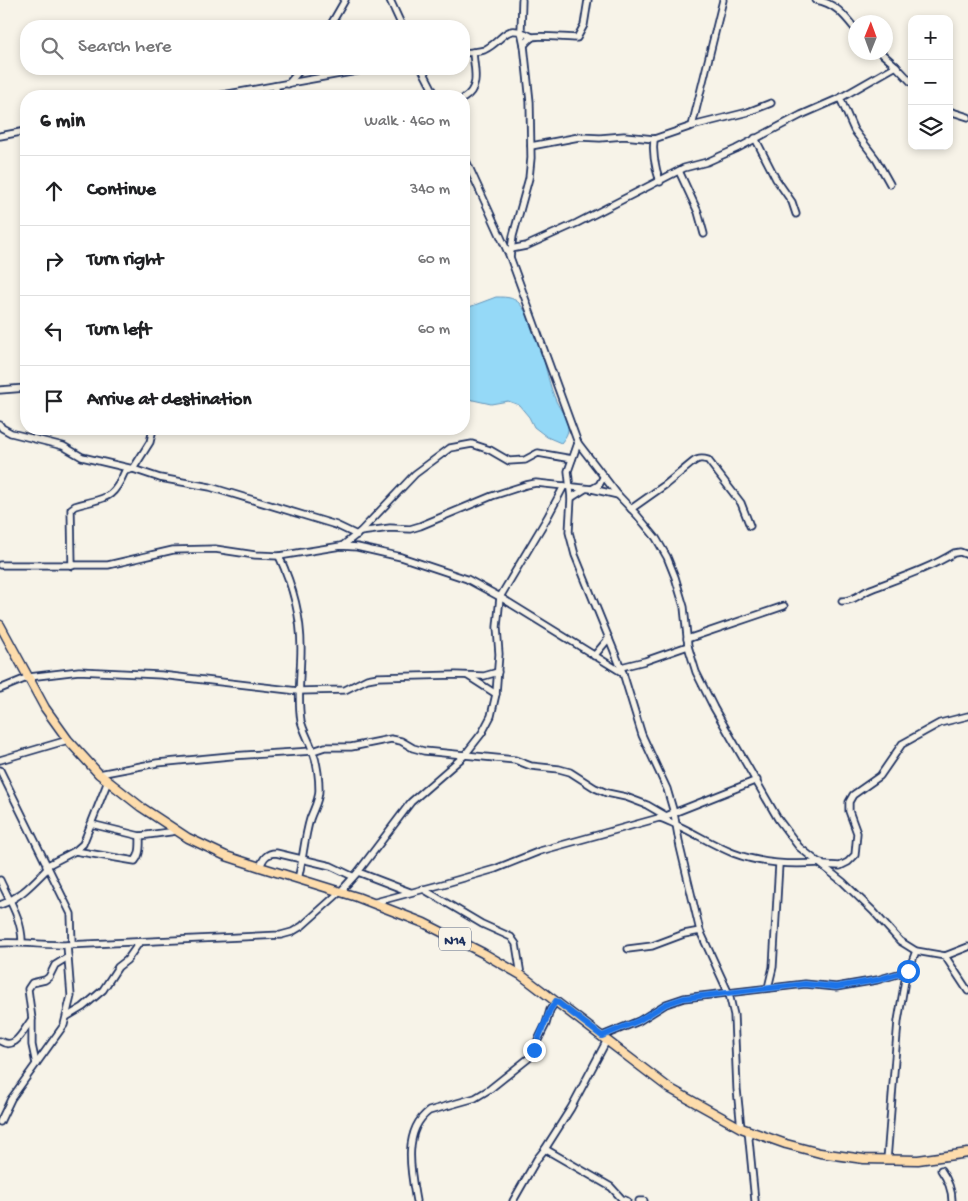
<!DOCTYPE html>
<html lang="en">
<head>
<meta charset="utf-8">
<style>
	body { margin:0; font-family:"Gochi Hand",sans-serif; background:#f6f6f6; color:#202124 }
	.controls { position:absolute; right:15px; top:15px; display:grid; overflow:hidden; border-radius:10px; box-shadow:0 2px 8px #0003 }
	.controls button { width:45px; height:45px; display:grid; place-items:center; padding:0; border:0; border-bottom:1px solid #e0e0e0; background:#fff; color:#202124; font:25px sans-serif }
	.compass { position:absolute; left:848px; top:15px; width:45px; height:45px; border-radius:50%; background:#fff; box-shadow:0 2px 8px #0003; rotate:1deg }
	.stop { position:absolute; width:15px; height:15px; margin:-11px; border:4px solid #1a73e8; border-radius:50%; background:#fff }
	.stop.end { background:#1a73e8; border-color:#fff; box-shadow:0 1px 5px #0008 }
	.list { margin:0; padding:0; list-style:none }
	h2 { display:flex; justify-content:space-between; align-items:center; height:65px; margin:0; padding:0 20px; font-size:21px }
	h2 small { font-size:16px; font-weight:400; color:#757577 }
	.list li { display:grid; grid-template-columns:32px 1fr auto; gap:15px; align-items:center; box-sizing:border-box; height:70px; padding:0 20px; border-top:1px solid #e0e0e0 }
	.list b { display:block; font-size:19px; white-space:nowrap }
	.list em { font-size:16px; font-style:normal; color:#757577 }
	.icon { flex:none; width:28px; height:28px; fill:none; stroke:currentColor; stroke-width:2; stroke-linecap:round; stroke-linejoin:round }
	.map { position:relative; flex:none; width:968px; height:1201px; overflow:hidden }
	.search { position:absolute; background:#fff; box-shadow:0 2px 8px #0003; left:20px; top:20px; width:450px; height:55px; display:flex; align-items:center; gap:12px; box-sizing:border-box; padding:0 18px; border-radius:20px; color:#757577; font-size:19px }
	.panel { position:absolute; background:#fff; box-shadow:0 2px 8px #0003; left:20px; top:90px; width:450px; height:345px; border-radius:20px }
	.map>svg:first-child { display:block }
	.water { fill:#95d9f7; stroke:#6495ba }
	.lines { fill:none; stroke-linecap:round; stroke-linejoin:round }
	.minor-casing { stroke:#1b2f5e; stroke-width:9 }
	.major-casing { stroke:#1b2f5e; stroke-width:11 }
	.minor { stroke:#f7f3e8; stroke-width:5.5 }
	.major { stroke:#fddcac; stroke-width:8 }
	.route { stroke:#1a73e8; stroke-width:6 }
	.labels { text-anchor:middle; stroke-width:4; stroke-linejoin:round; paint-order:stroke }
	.shield { fill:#f7f3e8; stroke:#5d6a87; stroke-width:1 }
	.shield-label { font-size:14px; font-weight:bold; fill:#1b2f5e }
</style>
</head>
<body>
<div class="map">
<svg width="968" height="1201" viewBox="0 0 968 1201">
	<rect width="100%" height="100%" fill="#f7f3e8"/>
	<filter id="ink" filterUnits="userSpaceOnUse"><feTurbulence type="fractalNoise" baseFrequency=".02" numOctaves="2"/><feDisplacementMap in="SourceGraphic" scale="10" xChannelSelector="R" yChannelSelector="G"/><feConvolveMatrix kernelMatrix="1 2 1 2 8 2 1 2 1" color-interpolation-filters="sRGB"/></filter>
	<g filter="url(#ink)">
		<path class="water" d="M496,297c12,0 20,0 27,11 20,27 20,63 33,93 4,9 11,16 12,25 1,7 -3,12 -7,17l-14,-6 -13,-10 -5,-10 -10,-12 -11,-4 -17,3 -27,-6v-89z"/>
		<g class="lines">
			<g class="minor-casing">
				<g id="minor">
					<polyline points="390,0 402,26"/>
					<polyline points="522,0 521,31 524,45"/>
					<path d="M588,0l-4,25 -7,13c-9,0 -39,-3 -44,-1 -4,2 -7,6 -9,8l6,57 1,56 -2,20 -16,58 -3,21 68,186 40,52 19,20 19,23 11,19 8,20 9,30 4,39 8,26 18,36 64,111 21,28 44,35 30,29 27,30 16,10 29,5 23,-9"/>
					<path d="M816,0c19,3 28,15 40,30"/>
					<polyline points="330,26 345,0"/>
					<polyline points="880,52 896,66 912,83"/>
					<path d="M464,53c6,-1 14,-1 20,-3 22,-10 19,-29 48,-13"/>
					<polyline points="422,69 436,96"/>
					<polyline points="288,84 301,69"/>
					<polyline points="275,86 278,96"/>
					<polyline points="217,96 368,69"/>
					<path d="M464,98c17,-11 10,-28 9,-46"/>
					<polyline points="840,98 854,130 876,159 890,184"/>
					<polyline points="949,111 968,117"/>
					<polyline points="692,126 723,0"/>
					<polyline points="0,136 26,131"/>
					<polyline points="755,138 776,179 792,202 796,214"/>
					<path d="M654,139c-2,15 1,28 6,43"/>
					<polyline points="531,146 579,137 600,138 624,136 654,139 692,126 748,112 771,103"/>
					<polyline points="464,156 510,257"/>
					<polyline points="679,171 698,212 704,234"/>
					<polyline points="511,249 526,246 577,223 684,168 707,162 736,149 801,115 840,98 896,66"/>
					<polyline points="0,390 26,388"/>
					<polyline points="0,425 2,428 11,433 63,446 82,457 133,469 160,478 210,487 336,525 357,535"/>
					<polyline points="578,443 568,471 571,498 569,532 575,555 623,673 642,735 667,789 674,813 680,847 700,931 729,994 734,1015 737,1089 741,1128"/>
					<polyline points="592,489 599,485 604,476"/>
					<polyline points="571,498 585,489"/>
					<path d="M631,509l34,-24 28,-23c5,-4 9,-4 15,-2l33,43 9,23"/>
					<polyline points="360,532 390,528 410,529 420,526 492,496 526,485 536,483 592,489 618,495"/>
					<polyline points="342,546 360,532 415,474 450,448 472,444 490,450 509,461 525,460 538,453 572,459"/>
					<path d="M279,556c13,28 22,61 22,92 0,25 -4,48 0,73 2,9 8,19 11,28 5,13 7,28 7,41 0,11 -6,20 -9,29 -6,20 -7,41 -12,60"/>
					<polyline points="0,565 108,565 173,550 215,549 255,555 279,556 341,546 357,547 401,557 467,579 500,597 623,673"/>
					<path d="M72,566l-1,-57 4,-3c30,-9 37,-4 50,-35l8,-2 17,-27 3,-13"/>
					<path d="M842,601c12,0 19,-8 29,-12 28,-11 57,-20 83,-36l6,-1 8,3"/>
					<polyline points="687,639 784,606"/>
					<polyline points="594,656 609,638"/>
					<polyline points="621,667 645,661 688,646"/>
					<polyline points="468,676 496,694"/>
					<polyline points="0,689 29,677 79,671 161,675 298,691 345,690 367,679 378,677 456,675 484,676 498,672"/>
					<polyline points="0,760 68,740"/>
					<polyline points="0,770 71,914 72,944"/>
					<polyline points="99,774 157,763 230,756 313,751 325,747 351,747 391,739 401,741 413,748 424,751 515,760 531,766 559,769 570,772 595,788 607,793 626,797 647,805 666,816"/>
					<path d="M660,818c26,9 48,25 73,35 29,11 57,12 88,10"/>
					<polyline points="91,824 140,836 177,831"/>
					<path d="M75,851l60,10c6,-7 5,-17 5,-25"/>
					<polyline points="823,865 840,866 848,862 855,855 857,833 849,811 849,802 853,795 880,776 902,744 940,723 968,716"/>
					<polyline points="46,866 75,851 83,844 108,781"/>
					<path d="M260,867c3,-8 6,-14 16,-14l55,13 21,10"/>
					<polyline points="358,872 410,892"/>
					<path d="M0,880c9,20 22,39 22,62"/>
					<polyline points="423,889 482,924 511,937 516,944 521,975"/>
					<polyline points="372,903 443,884 495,869 540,851 666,816 757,780"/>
					<path d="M0,905c20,-7 33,-22 48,-37"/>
					<path d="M0,943c22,-1 44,2 67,2l214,-10 11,-3 10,-6 38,-34 18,-20 53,-70 53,-46 18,-23 9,-17 5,-22 3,-40 -2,-27 3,-30 47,-79 17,-32"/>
					<polyline points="628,949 652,946 684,934 700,931"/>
					<polyline points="945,956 968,991"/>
					<polyline points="768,988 773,967 779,864"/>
					<polyline points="68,1016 83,1007 103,990 118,967 127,960 139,943"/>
					<polyline points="602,1036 639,1021 666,1004 684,998 805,984 836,987 877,980 908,971"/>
					<path d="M0,1041c16,10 23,-11 32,-22"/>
					<polyline points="36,1064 32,1045 32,1019 28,989 32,983 45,980 49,977 55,965 68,957"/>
					<polyline points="0,1122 11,1099 64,1025 71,996 67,945"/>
					<polyline points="748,1130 755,1201"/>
					<polyline points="545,1149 611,1187 622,1199 627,1201"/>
					<polyline points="887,1160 898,1021 905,980 916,951"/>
					<path d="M941,1170c7,10 11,19 11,31"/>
					<path d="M416,1201c-5,-28 -14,-70 13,-90l46,-13 15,-9 39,-31 17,-34 4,-14 6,-9"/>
					<polyline points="513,1201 537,1159 545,1149 571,1108 607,1040"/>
					<polyline points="639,1201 644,1201"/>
				</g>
			</g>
			<g class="major-casing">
				<polyline id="major" points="0,625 45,708 68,740 99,774 141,807 188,838 226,856 260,867 357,897 424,923 483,953 521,975 669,1088 741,1128 786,1144 820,1153 864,1159 918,1160 968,1153"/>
			</g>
			<use href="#minor" class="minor"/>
			<use href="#major" class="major"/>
		</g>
	</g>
	<g class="lines" filter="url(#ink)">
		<polyline class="route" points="534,1050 550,1010 556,1001 602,1036 638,1021 666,1004 684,998 805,984 836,987 877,980 908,971"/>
	</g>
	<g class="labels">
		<rect class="shield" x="439" y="927.5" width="32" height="23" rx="4"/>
		<g class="shield-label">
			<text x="455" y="944">N14</text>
		</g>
	</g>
</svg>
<div class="controls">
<button>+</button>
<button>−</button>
<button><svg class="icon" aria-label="layers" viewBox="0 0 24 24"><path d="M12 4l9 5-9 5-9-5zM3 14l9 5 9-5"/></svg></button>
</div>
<svg class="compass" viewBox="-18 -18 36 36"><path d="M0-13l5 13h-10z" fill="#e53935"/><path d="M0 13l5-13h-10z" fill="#757577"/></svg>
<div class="stop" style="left:908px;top:971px"></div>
<div class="stop end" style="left:534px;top:1050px"></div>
<div class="search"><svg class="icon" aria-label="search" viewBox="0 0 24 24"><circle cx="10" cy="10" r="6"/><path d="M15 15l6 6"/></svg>Search here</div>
<section class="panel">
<h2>6 min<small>Walk · 460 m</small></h2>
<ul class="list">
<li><svg class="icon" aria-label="ahead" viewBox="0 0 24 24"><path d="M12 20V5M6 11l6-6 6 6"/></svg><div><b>Continue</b></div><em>340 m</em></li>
<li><svg class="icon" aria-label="right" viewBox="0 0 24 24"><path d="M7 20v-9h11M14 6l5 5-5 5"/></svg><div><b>Turn right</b></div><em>60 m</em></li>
<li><svg class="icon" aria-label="left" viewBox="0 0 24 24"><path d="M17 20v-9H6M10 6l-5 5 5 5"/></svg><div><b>Turn left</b></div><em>60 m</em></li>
<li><svg class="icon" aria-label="arrive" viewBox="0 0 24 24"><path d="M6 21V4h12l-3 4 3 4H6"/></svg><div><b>Arrive at destination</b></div></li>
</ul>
</section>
</div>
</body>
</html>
